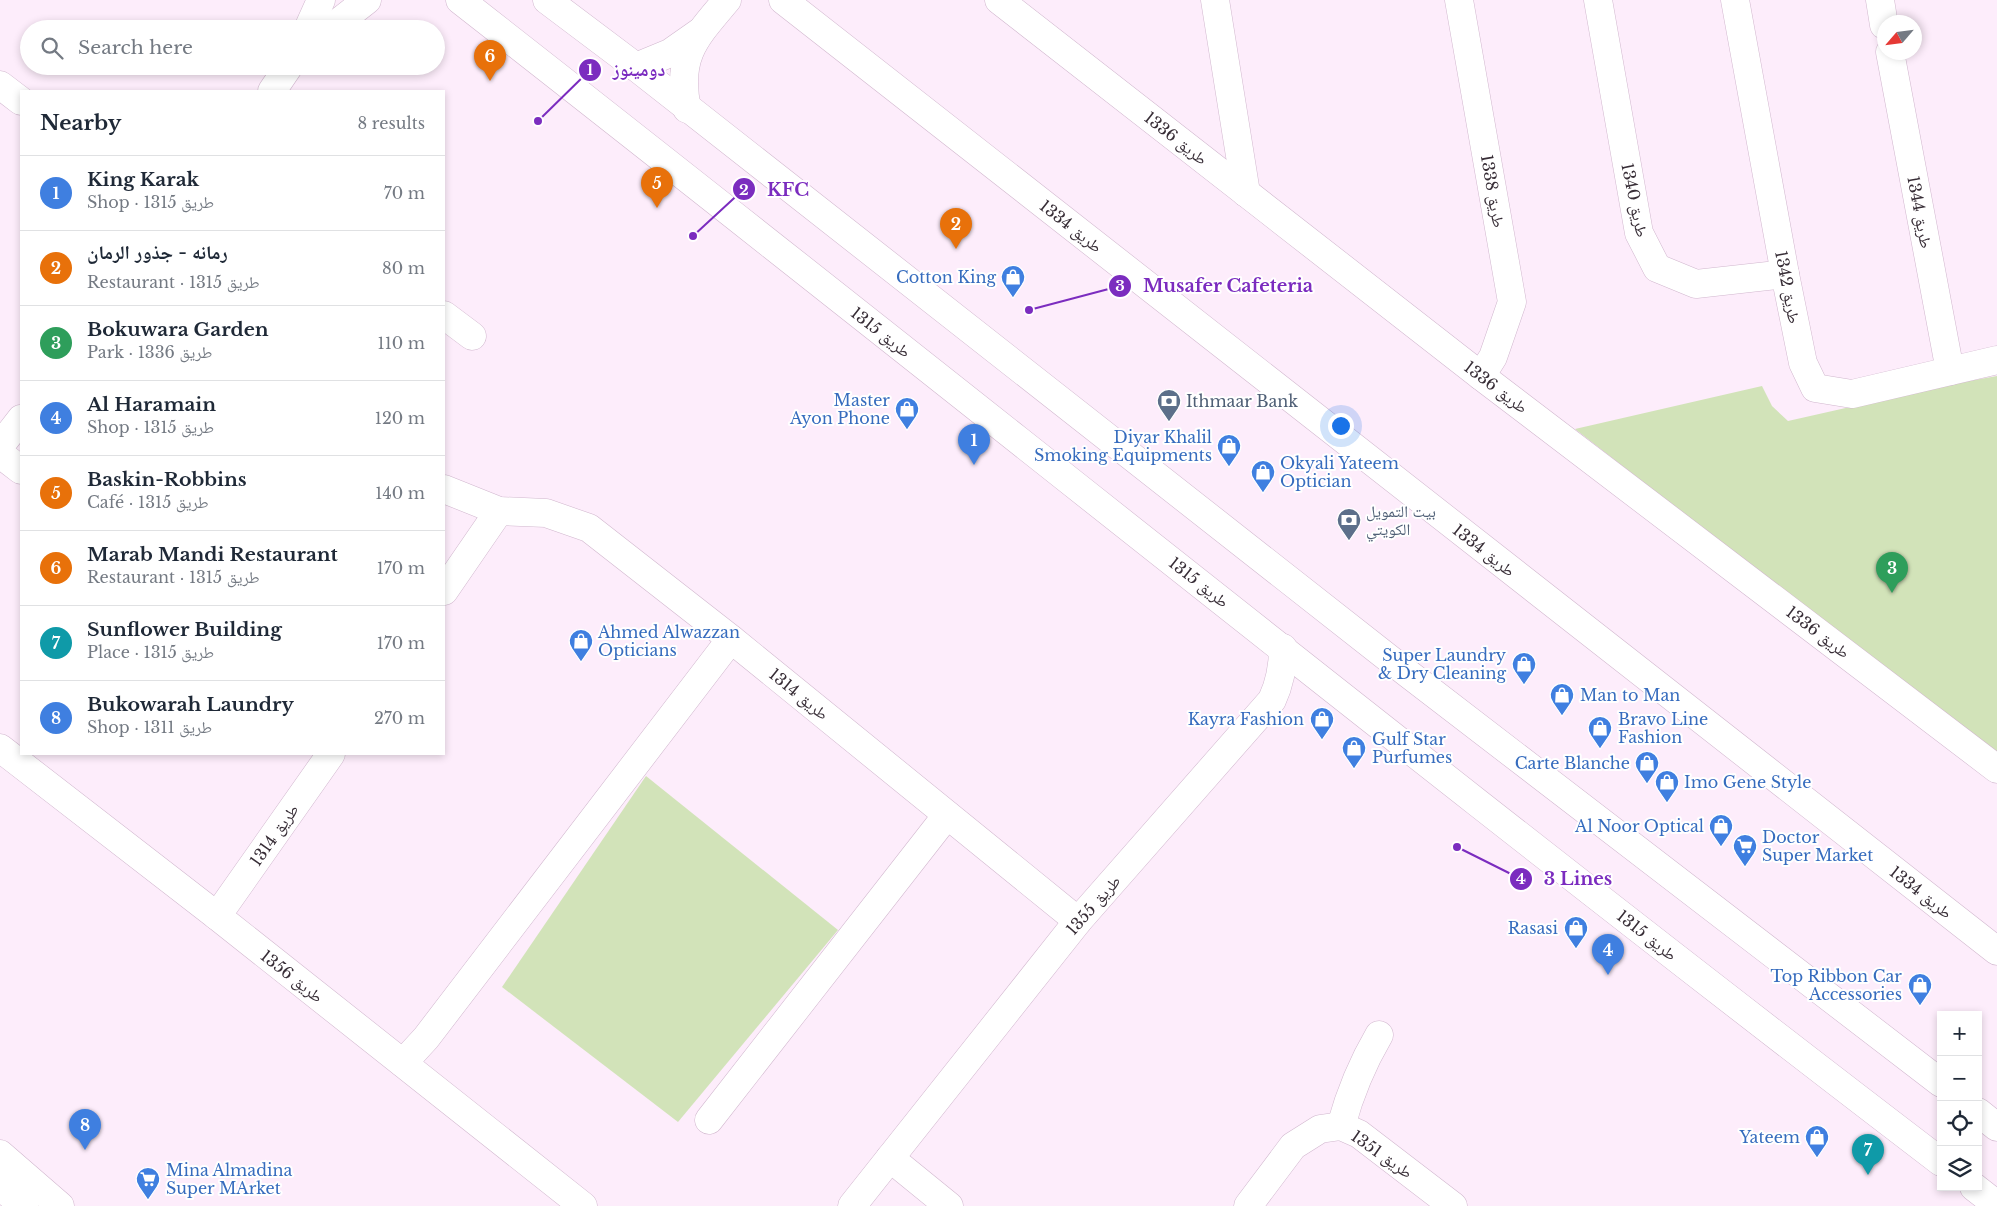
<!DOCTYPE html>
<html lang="en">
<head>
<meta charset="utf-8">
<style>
	body { margin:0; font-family:"Libre Baskerville","Noto Naskh Arabic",serif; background:#f6f6f7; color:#1f2937 }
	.controls { position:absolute; right:15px; bottom:15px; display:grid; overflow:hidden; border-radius:0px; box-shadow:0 2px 8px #0003 }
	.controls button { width:45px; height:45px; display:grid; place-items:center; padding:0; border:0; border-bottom:1px solid #e0e1e3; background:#fff; color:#1f2937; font:25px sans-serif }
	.compass { position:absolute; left:1877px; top:15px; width:45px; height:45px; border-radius:50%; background:#fff; box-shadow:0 2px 8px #0003; rotate:242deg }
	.you { position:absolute; left:1340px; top:425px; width:18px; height:18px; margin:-12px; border:4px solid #fff; border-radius:50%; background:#1a73e8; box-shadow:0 0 0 8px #1a73e833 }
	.badge { display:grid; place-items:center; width:32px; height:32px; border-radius:50%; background:#0b8043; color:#fff; font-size:16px; font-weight:700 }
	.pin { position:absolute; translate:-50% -41px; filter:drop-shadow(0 1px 2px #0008) }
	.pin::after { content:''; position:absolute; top:26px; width:18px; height:15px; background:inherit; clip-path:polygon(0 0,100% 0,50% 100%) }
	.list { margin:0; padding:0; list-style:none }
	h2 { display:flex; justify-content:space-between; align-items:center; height:65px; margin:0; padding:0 20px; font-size:21px }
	h2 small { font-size:16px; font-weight:400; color:#747a83 }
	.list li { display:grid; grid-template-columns:32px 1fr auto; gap:15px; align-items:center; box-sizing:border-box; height:75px; padding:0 20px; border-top:1px solid #e0e1e3 }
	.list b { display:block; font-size:19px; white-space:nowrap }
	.list p { margin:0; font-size:16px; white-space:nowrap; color:#747a83 }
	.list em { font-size:16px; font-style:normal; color:#747a83 }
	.icon { flex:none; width:28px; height:28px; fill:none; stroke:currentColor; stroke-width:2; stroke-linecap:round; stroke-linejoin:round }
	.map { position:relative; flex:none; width:1997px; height:1206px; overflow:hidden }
	.search { position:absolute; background:#fff; box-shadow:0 2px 8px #0003; left:20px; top:20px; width:425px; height:55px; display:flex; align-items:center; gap:12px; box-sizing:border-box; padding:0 18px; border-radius:28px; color:#747a83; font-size:19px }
	.panel { position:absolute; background:#fff; box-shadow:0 2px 8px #0003; left:20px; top:90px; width:425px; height:665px; border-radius:0px }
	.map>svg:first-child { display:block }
	.green { fill:#d2e3b9 }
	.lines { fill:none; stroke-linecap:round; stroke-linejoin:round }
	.minor-casing { stroke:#d1b7ce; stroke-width:29 }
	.minor { stroke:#fff; stroke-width:28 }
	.labels { text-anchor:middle; stroke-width:4; stroke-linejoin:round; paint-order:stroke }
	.street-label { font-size:16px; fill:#382e37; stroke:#fff }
	.shop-label { font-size:16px; fill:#366cbe; stroke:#fff; text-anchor:end }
	.service-label { font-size:16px; fill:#4e5e75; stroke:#fff; text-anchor:start }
	.leader { fill:none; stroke:#7b2cbf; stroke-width:2 }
	.callout-dot { fill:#7b2cbf; stroke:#fff; stroke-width:2 }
	.mark-label { font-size:15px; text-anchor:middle; font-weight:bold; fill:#fff }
	.callout-label { font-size:18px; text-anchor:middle; font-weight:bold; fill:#7b2cbf; stroke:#fff; stroke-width:4; stroke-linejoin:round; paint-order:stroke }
</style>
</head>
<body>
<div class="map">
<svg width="1997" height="1206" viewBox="0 0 1997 1206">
	<rect width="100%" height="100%" fill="#fdedfb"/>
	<g class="green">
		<polygon points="1997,376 1997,758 1575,429 1762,386 1772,406 1788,421 1952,384"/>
		<polygon points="646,776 838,930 678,1122 502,987"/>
	</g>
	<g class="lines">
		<g class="minor-casing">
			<g id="minor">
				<path d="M460,0c494,386 982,781 1481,1162"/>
				<polyline points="547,0 636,67 1406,672 1941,1083"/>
				<polyline points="783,0 1997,951"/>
				<polyline points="999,0 1481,376 1997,769"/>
				<polyline points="1215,0 1246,193"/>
				<polyline points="1459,0 1512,302 1493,357 1481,376"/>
				<polyline points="1598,0 1639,233 1657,268 1696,284 1785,274"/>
				<polyline points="1735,0 1785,274 1803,363 1815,388 1852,394 1997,360"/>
				<polyline points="1880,0 1884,25"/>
				<polyline points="308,29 321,0"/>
				<polyline points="330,29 367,0"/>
				<polyline points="1890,52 1950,371"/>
				<polyline points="636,67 670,53 700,32"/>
				<polyline points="0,85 21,101"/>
				<polyline points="272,91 289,66"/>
				<path d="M687,109c-11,-53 8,-71 40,-109"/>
				<polyline points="444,315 472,336"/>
				<polyline points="0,446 21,419"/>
				<polyline points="0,454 21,470"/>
				<polyline points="444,489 499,511 546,513 589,528 731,639 1078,921"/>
				<polyline points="444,591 499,511"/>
				<polyline points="0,748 217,916 583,1206"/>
				<polyline points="217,916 331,754"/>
				<polyline points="403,1063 426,1038 731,639"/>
				<polyline points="1978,1112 1997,1127"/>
				<polyline points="709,1120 947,815"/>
				<path d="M1341,1126c9,-33 21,-62 38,-91"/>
				<polyline points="0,1154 60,1206"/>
				<polyline points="890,1158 949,1206"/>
				<polyline points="0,1186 24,1206"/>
				<polyline points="1974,1187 1997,1205"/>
				<path d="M852,1206l226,-285 194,-221c8,-17 11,-32 11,-52"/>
				<polyline points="1248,1206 1293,1146 1320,1129 1341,1126 1359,1134 1453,1206"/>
			</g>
		</g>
		<use href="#minor" class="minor"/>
	</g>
	<defs>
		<g id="shop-pin" transform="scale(1.25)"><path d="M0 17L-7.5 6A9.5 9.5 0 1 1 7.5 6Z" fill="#3f7fe0" stroke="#fff"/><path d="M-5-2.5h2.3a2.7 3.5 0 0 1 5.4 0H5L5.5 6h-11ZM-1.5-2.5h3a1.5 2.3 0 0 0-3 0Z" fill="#fff"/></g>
		<g id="bank-pin" transform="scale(1.25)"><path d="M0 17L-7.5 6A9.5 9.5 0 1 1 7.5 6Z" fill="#5c6f8a" stroke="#fff"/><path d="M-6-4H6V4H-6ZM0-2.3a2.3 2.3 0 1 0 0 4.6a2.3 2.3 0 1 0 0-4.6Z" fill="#fff"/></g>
		<g id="supermarket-pin" transform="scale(1.25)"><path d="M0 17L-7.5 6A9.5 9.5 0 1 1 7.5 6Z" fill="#3f7fe0" stroke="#fff"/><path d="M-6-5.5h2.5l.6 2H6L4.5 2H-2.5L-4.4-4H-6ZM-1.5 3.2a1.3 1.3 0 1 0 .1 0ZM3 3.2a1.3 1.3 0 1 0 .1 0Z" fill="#fff"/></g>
	</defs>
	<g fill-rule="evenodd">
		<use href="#shop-pin" x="1013" y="277"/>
		<use href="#bank-pin" x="1169" y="401"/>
		<use href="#shop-pin" x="907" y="409"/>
		<use href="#shop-pin" x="1229" y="446"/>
		<use href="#shop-pin" x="1263" y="472"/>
		<use href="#bank-pin" x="1349" y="520"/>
		<use href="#shop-pin" x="581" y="641"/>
		<use href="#shop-pin" x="1524" y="664"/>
		<use href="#shop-pin" x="1562" y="695"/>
		<use href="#shop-pin" x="1322" y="719"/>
		<use href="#shop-pin" x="1600" y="728"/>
		<use href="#shop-pin" x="1354" y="748"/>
		<use href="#shop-pin" x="1647" y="763"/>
		<use href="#shop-pin" x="1667" y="782"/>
		<use href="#shop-pin" x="1721" y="826"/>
		<use href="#supermarket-pin" x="1745" y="846"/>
		<use href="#shop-pin" x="1576" y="928"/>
		<use href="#shop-pin" x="1920" y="985"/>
		<use href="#shop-pin" x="1817" y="1137"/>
		<use href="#supermarket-pin" x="148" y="1179"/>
	</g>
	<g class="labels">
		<g class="street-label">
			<text transform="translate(1176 138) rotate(38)" y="6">طريق 1336</text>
			<text transform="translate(1493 191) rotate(80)" y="6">طريق 1338</text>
			<text transform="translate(1635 200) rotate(78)" y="6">طريق 1340</text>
			<text transform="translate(1920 212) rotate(79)" y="6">طريق 1344</text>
			<text transform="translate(1071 226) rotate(38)" y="6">طريق 1334</text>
			<text transform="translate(1788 287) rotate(79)" y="6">طريق 1342</text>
			<text transform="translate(881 332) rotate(38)" y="6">طريق 1315</text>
			<text transform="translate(1496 387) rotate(37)" y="6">طريق 1336</text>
			<text transform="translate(1484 550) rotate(38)" y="6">طريق 1334</text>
			<text transform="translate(1199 582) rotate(38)" y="6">طريق 1315</text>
			<text transform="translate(1818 632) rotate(37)" y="6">طريق 1336</text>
			<text transform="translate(799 694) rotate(39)" y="6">طريق 1314</text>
			<text transform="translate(274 835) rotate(-55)" y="6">طريق 1314</text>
			<text transform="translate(1921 892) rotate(38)" y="6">طريق 1334</text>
			<text transform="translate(1093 905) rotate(-49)" y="6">طريق 1355</text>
			<text transform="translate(1647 935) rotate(38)" y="6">طريق 1315</text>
			<text transform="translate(292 976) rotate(38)" y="6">طريق 1356</text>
			<text transform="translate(1382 1154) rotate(35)" y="6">طريق 1351</text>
		</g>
		<g class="shop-label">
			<text x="996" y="283">Cotton King</text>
			<text x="890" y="406">Master<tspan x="890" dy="18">Ayon Phone</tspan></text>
			<text x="1212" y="443">Diyar Khalil<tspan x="1212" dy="18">Smoking Equipments</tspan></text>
			<text x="1280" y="469" text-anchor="start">Okyali Yateem<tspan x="1280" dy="18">Optician</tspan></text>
			<text x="598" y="638" text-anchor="start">Ahmed Alwazzan<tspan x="598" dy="18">Opticians</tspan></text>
			<text x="1506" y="661">Super Laundry<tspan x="1506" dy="18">&amp; Dry Cleaning</tspan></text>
			<text x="1580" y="701" text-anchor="start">Man to Man</text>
			<text x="1304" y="725">Kayra Fashion</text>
			<text x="1618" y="725" text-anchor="start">Bravo Line<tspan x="1618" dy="18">Fashion</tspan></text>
			<text x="1372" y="745" text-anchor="start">Gulf Star<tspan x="1372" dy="18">Purfumes</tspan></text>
			<text x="1630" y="769">Carte Blanche</text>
			<text x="1684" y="788" text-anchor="start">Imo Gene Style</text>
			<text x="1704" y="832">Al Noor Optical</text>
			<text x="1762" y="843" text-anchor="start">Doctor<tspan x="1762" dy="18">Super Market</tspan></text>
			<text x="1558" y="934">Rasasi</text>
			<text x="1902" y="982">Top Ribbon Car<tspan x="1902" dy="18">Accessories</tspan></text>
			<text x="1800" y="1143">Yateem</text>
			<text x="166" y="1176" text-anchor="start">Mina Almadina<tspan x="166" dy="18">Super MArket</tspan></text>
		</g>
		<g class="service-label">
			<text x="1186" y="407">Ithmaar Bank</text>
			<text x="1366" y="517">بيت التمويل<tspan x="1366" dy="18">الكويتي</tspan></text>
		</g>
	</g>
	<path class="leader" d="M538 121L590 70M693 236L744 189M1029 310L1120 286M1457 847L1521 879"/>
	<g class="callout-dot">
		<circle cx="538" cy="121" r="5"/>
		<circle cx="693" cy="236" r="5"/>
		<circle cx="1029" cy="310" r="5"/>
		<circle cx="1457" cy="847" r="5"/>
		<circle cx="590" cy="70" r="12"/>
		<circle cx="744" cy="189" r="12"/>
		<circle cx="1120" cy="286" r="12"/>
		<circle cx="1521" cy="879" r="12"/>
	</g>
	<g class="mark-label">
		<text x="590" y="75">1</text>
		<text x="744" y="195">2</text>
		<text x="1120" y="291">3</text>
		<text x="1521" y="884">4</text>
	</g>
	<g class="callout-label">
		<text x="639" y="76">دومينوز</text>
		<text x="788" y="196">KFC</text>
		<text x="1228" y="292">Musafer Cafeteria</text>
		<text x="1578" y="885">3 Lines</text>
	</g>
</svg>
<div class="controls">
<button>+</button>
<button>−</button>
<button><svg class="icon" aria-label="locate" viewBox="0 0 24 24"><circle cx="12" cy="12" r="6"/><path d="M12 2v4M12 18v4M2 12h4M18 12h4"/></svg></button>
<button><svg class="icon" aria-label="layers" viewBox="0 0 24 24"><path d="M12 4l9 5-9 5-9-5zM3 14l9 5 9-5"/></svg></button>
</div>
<svg class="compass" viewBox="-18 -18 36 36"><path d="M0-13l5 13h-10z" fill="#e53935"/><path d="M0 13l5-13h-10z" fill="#747a83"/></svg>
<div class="you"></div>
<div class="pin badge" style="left:974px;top:465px;background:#3f7fe0">1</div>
<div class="pin badge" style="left:956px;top:249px;background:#e8710a">2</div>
<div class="pin badge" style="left:1892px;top:593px;background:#2e9e5b">3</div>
<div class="pin badge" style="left:1608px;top:975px;background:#3f7fe0">4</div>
<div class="pin badge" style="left:657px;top:208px;background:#e8710a">5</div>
<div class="pin badge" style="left:490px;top:81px;background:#e8710a">6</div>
<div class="pin badge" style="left:1868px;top:1175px;background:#0f9aa8">7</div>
<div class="pin badge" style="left:85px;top:1150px;background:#3f7fe0">8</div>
<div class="search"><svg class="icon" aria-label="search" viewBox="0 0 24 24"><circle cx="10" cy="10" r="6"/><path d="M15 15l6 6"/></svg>Search here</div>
<section class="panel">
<h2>Nearby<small>8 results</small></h2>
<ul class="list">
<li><span class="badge" style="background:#3f7fe0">1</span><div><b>King Karak</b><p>Shop · طريق 1315</p></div><em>70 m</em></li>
<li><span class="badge" style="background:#e8710a">2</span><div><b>رمانه - جذور الرمان</b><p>Restaurant · طريق 1315</p></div><em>80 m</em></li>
<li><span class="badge" style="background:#2e9e5b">3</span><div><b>Bokuwara Garden</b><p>Park · طريق 1336</p></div><em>110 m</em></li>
<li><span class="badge" style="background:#3f7fe0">4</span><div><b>Al Haramain</b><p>Shop · طريق 1315</p></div><em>120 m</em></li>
<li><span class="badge" style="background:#e8710a">5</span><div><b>Baskin-Robbins</b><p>Café · طريق 1315</p></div><em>140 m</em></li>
<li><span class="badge" style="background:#e8710a">6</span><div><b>Marab Mandi Restaurant</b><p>Restaurant · طريق 1315</p></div><em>170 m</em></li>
<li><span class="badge" style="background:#0f9aa8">7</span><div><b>Sunflower Building</b><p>Place · طريق 1315</p></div><em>170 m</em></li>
<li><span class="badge" style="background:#3f7fe0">8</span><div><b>Bukowarah Laundry</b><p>Shop · طريق 1311</p></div><em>270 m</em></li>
</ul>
</section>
</div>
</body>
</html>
